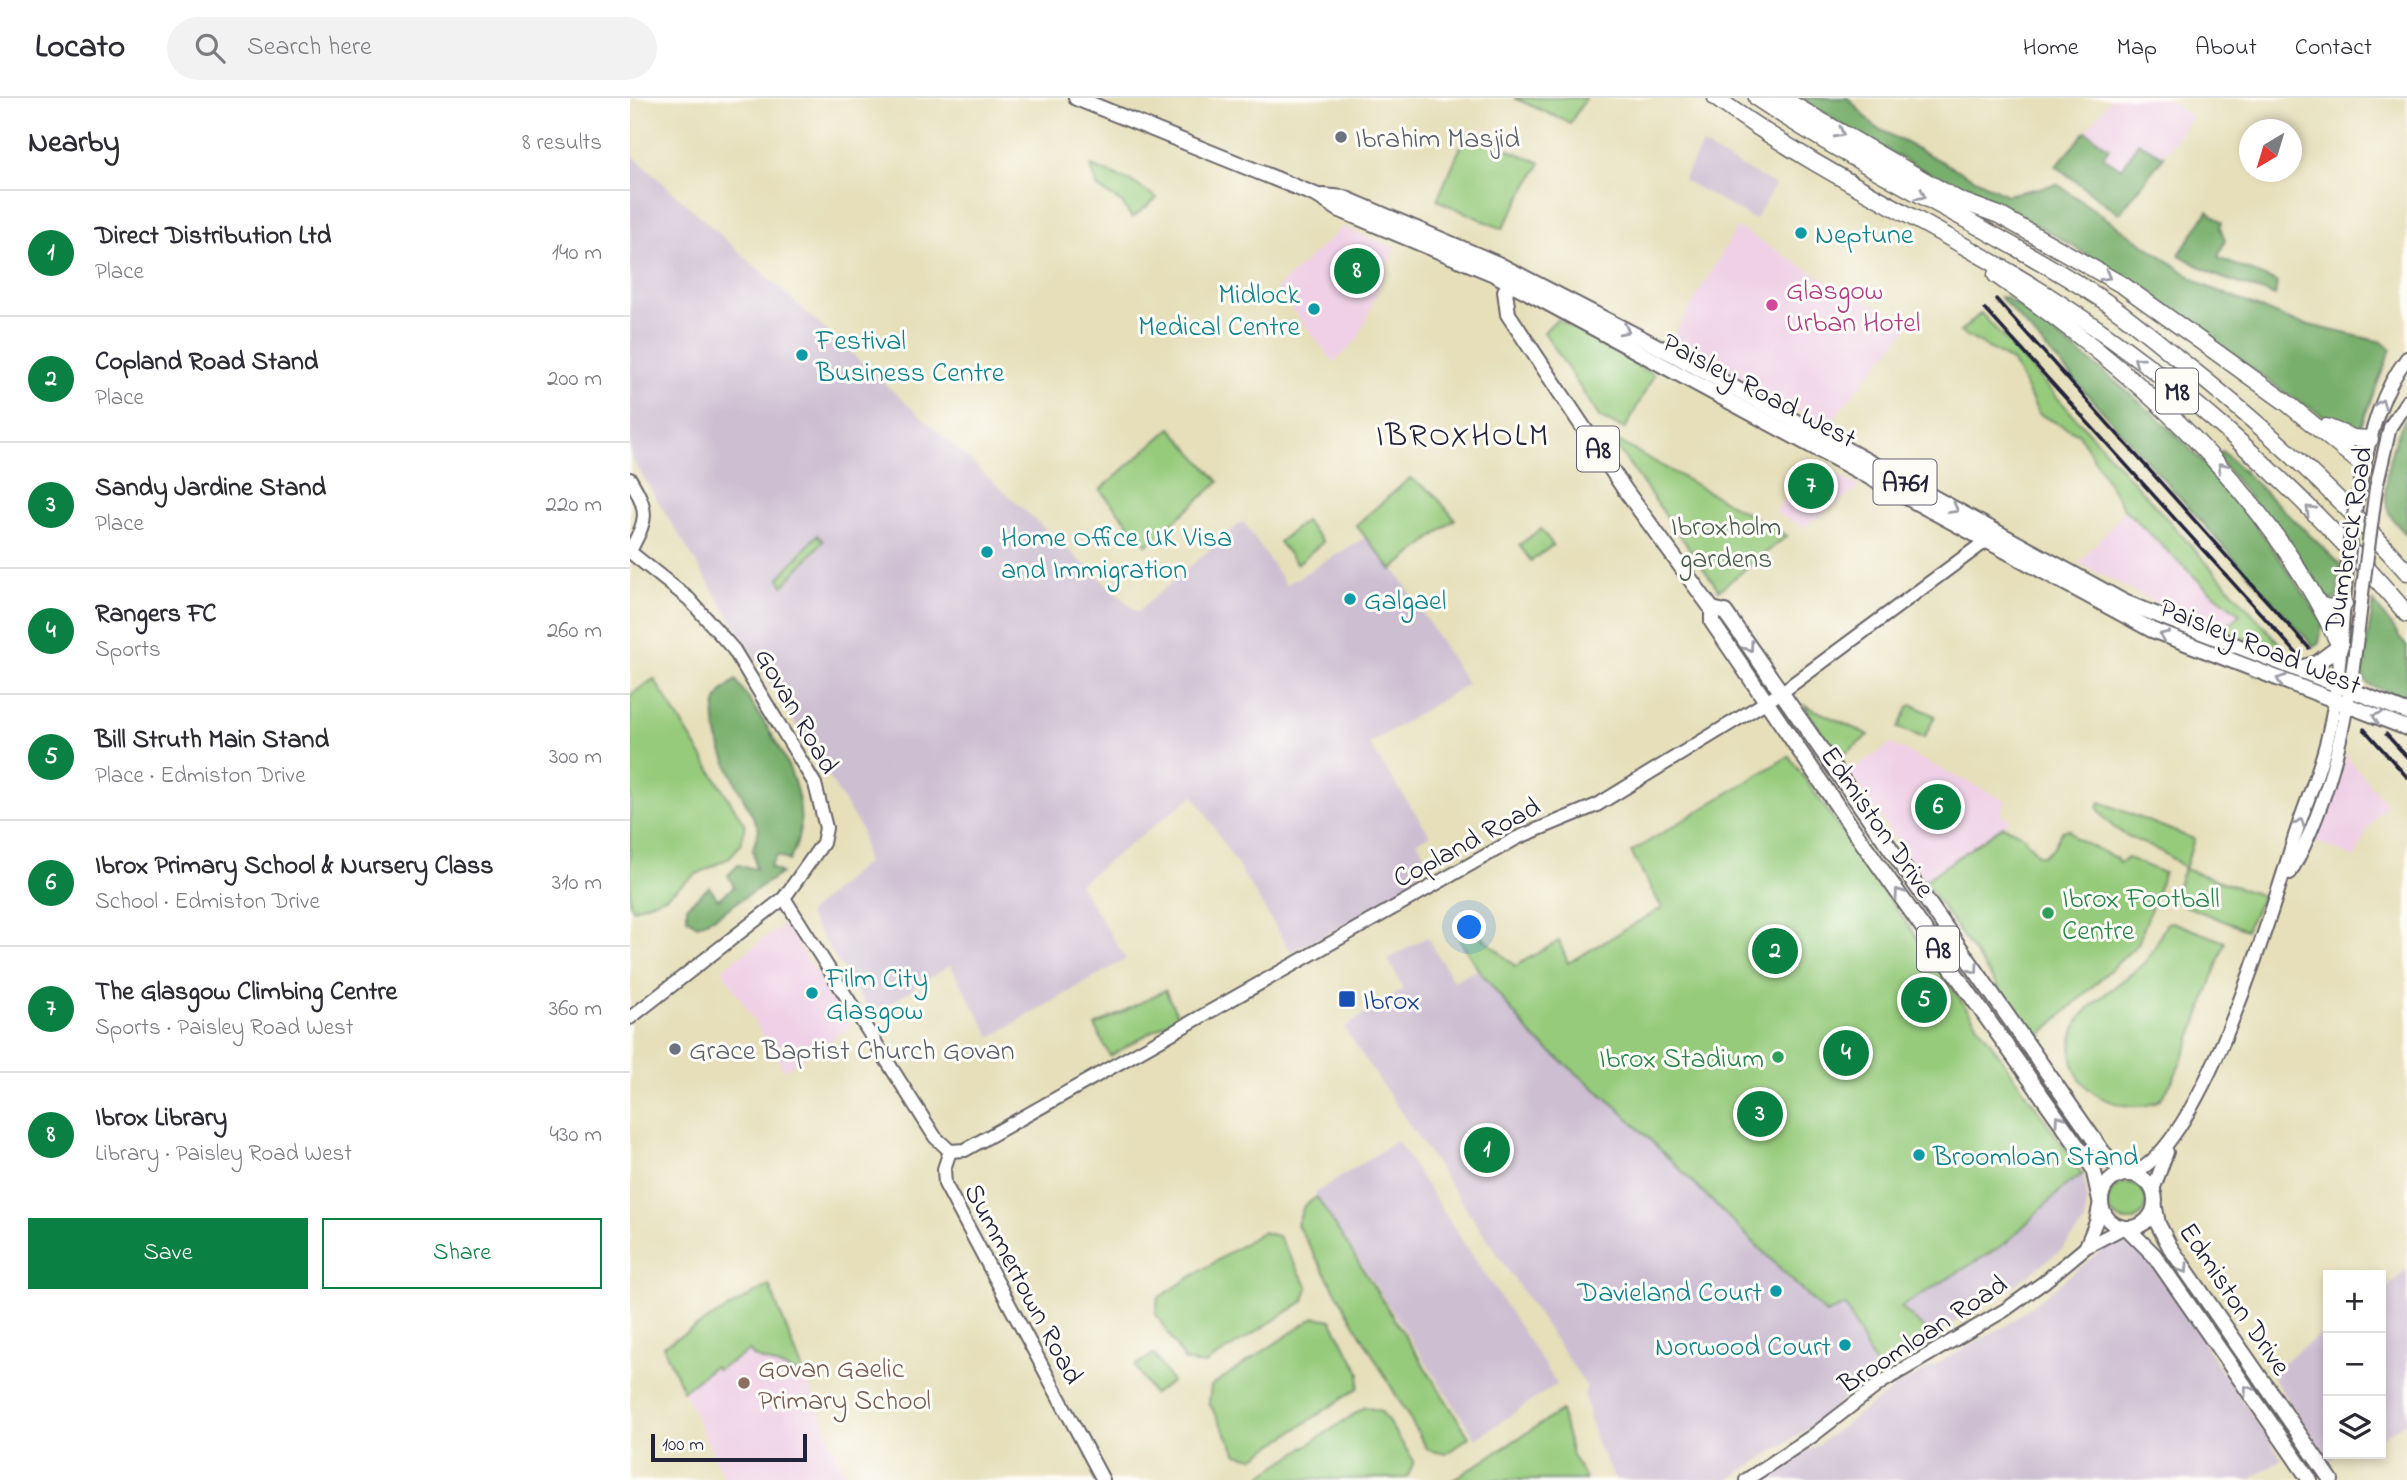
<!DOCTYPE html>
<html lang="en">
<head>
<meta charset="utf-8">
<style>
	body { margin:0; font-family:"Indie Flower",sans-serif; background:#f2f2f3; color:#2b2b33 }
	.controls { position:absolute; right:21px; bottom:21px; display:grid; overflow:hidden; border-radius:0px; box-shadow:0 4px 10px #0003 }
	.controls button { width:63px; height:63px; display:grid; place-items:center; padding:0; border:0; border-bottom:2px solid #e1e1e2; background:#fff; color:#2b2b33; font:35px sans-serif }
	.compass { position:absolute; left:1609px; top:21px; width:63px; height:63px; border-radius:50%; background:#fff; box-shadow:0 4px 10px #0003; rotate:218deg }
	.scale { position:absolute; left:21px; bottom:18px; width:156px; box-sizing:border-box; padding-left:7px; border:4px solid #22223b; border-top:0; font-size:19px; line-height:24px; white-space:nowrap; color:#22223b; -webkit-text-stroke:5px #fdfcf7; paint-order:stroke }
	.you { position:absolute; left:840px; top:830px; width:24px; height:24px; margin:-18px; border:5px solid #fff; border-radius:50%; background:#1a73e8; box-shadow:0 0 0 10px #1a73e833 }
	.badge { display:grid; place-items:center; width:46px; height:46px; border-radius:50%; background:#0b8043; color:#fff; font-size:23px; font-weight:700 }
	.pin { position:absolute; translate:-50% -50%; border:4px solid #fff; box-shadow:0 2px 7px #0006 }
	.list { margin:0; padding:0; list-style:none }
	h2 { display:flex; justify-content:space-between; align-items:center; height:91px; margin:0; padding:0 28px; font-size:30px }
	h2 small { font-size:23px; font-weight:400; color:#7c7c81 }
	.list li { display:grid; grid-template-columns:46px 1fr auto; gap:21px; align-items:center; box-sizing:border-box; height:126px; padding:0 28px; border-top:2px solid #e1e1e2 }
	.list b { display:block; font-size:26px; white-space:nowrap }
	.list p { margin:0; font-size:23px; white-space:nowrap; color:#7c7c81 }
	.list em { font-size:23px; font-style:normal; color:#7c7c81 }
	.actions { display:flex; gap:14px; padding:21px 28px }
	.actions a { flex:1; padding:16px 0; border:2px solid #0b8043; border-radius:0px; text-align:center; font-size:24px; color:#0b8043 }
	.actions .main { background:#0b8043; color:#fff }
	.icon { flex:none; width:38px; height:38px; fill:none; stroke:currentColor; stroke-width:2; stroke-linecap:round; stroke-linejoin:round }
	.map { position:relative; flex:none; width:1777px; height:1382px; overflow:hidden }
	header { display:flex; align-items:center; gap:42px; box-sizing:border-box; height:98px; padding:0 35px; background:#fff; border-bottom:2px solid #e1e1e2 }
	header strong { font-size:33px }
	nav { display:flex; gap:38px; margin-inline-start:auto; font-size:24px }
	.search { width:490px; height:63px; background:#f2f2f3; display:flex; align-items:center; gap:18px; box-sizing:border-box; padding:0 24px; border-radius:38px; color:#7c7c81; font-size:26px }
	main { display:flex }
	aside { flex:1; background:#fff }
	.map>svg:first-child { display:block }
	.built { fill:#efd0e6 }
	.industrial { fill:#cdbed2 }
	.green { fill:#96cb7c; stroke:#5c765c; stroke-width:2 }
	.forest { fill:#78af6c; stroke:#4d6854; stroke-width:2 }
	.lines { fill:none; stroke-linecap:round; stroke-linejoin:round }
	.secondary-casing { stroke:#676467; stroke-width:16 }
	.primary-casing { stroke:#676467; stroke-width:18 }
	.highway-casing { stroke:#676467; stroke-width:19 }
	.secondary { stroke:#fff; stroke-width:12 }
	.primary { stroke:#fff; stroke-width:14 }
	.highway { stroke:#fff; stroke-width:16 }
	.rail { stroke:#22223b; stroke-width:3.5 }
	.secondary-bridge-casing { stroke:#676467; stroke-width:16; stroke-linecap:butt }
	.secondary-bridge { stroke:#fff; stroke-width:12 }
	.oneway { stroke:#9c9ca7 }
	.worship-dot { fill:#6b7280; stroke:#fdfcf7; stroke-width:2.5 }
	.culture-dot { fill:#0f9aa8; stroke:#fdfcf7; stroke-width:2.5 }
	.hotel-dot { fill:#d1479c; stroke:#fdfcf7; stroke-width:2.5 }
	.leisure-dot { fill:#2e9e5b; stroke:#fdfcf7; stroke-width:2.5 }
	.transit-dot { fill:#1a4fb4; stroke:#fdfcf7; stroke-width:2.5 }
	.education-dot { fill:#8d6e63; stroke:#fdfcf7; stroke-width:2.5 }
	.labels { text-anchor:middle; stroke-width:6; stroke-linejoin:round; paint-order:stroke }
	.shield { fill:#fdfcf7; stroke:#646373; stroke-width:2 }
	.shield-label { font-size:26px; font-weight:bold; fill:#22223b }
	.worship-label { font-size:28px; fill:#5b616d; stroke:#fdfcf7; text-anchor:start }
	.culture-label { font-size:28px; fill:#0d838f; stroke:#fdfcf7; text-anchor:start }
	.hotel-label { font-size:28px; fill:#b23c85; stroke:#fdfcf7; text-anchor:start }
	.street-label { font-size:28px; fill:#22223b; stroke:#fdfcf7 }
	.park-label { font-size:28px; fill:#4b5d52; stroke:#fdfcf7 }
	.leisure-label { font-size:28px; fill:#27864d; stroke:#fdfcf7; text-anchor:start }
	.transit-label { font-size:28px; fill:#164399; stroke:#fdfcf7; text-anchor:start }
	.education-label { font-size:28px; fill:#785e54; stroke:#fdfcf7; text-anchor:start }
	.quarter-label { font-size:32px; letter-spacing:2px; fill:#22223b; stroke:#fdfcf7 }
</style>
</head>
<body>
<header>
<strong>Locato</strong>
<div class="search"><svg class="icon" aria-label="search" viewBox="0 0 24 24"><circle cx="10" cy="10" r="6"/><path d="M15 15l6 6"/></svg>Search here</div>
<nav><a>Home</a><a>Map</a><a>About</a><a>Contact</a></nav>
</header>
<main>
<aside>
<h2>Nearby<small>8 results</small></h2>
<ul class="list">
<li><span class="badge">1</span><div><b>Direct Distribution Ltd</b><p>Place</p></div><em>140 m</em></li>
<li><span class="badge">2</span><div><b>Copland Road Stand</b><p>Place</p></div><em>200 m</em></li>
<li><span class="badge">3</span><div><b>Sandy Jardine Stand</b><p>Place</p></div><em>220 m</em></li>
<li><span class="badge">4</span><div><b>Rangers FC</b><p>Sports</p></div><em>260 m</em></li>
<li><span class="badge">5</span><div><b>Bill Struth Main Stand</b><p>Place · Edmiston Drive</p></div><em>300 m</em></li>
<li><span class="badge">6</span><div><b>Ibrox Primary School &amp; Nursery Class</b><p>School · Edmiston Drive</p></div><em>310 m</em></li>
<li><span class="badge">7</span><div><b>The Glasgow Climbing Centre</b><p>Sports · Paisley Road West</p></div><em>360 m</em></li>
<li><span class="badge">8</span><div><b>Ibrox Library</b><p>Library · Paisley Road West</p></div><em>430 m</em></li>
</ul>
<div class="actions"><a class="main">Save</a><a>Share</a></div>
</aside>
<div class="map">
<svg width="1777" height="1382" viewBox="0 0 1777 1382">
	<rect width="100%" height="100%" fill="#fdfcf7"/>
	<filter id="ink" filterUnits="userSpaceOnUse"><feTurbulence type="fractalNoise" baseFrequency=".0143" numOctaves="2"/><feDisplacementMap in="SourceGraphic" scale="14" xChannelSelector="R" yChannelSelector="G"/><feConvolveMatrix kernelMatrix="1 2 1 2 8 2 1 2 1" color-interpolation-filters="sRGB"/></filter>
	<filter id="wash" filterUnits="userSpaceOnUse"><feTurbulence type="fractalNoise" baseFrequency=".00686" numOctaves="4" result="noise"/><feDisplacementMap in="SourceGraphic" scale="28" xChannelSelector="R" yChannelSelector="G"/><feGaussianBlur stdDeviation="1.57" result="paint"/><feColorMatrix in="noise" values="0 0 0 0 0 0 0 0 0 0 0 0 0 0 0 0 0 1.4 0 .05"/><feComposite in="paint" operator="in"/></filter>
	<g filter="url(#wash)">
		<rect width="100%" height="100%" fill="#e6dfba"/>
		<g class="built">
			<polygon points="1481,0 1535,0 1562,19 1534,58 1508,45 1492,71 1473,59 1478,50 1456,33"/>
			<polygon points="713,129 765,150 728,241 704,264 646,191"/>
			<polygon points="1107,129 1208,189 1282,225 1196,329 1040,244"/>
			<polygon points="1176,359 1230,389 1174,429 1146,415"/>
			<polygon points="1495,412 1573,487 1610,516 1592,533 1555,520 1449,465"/>
			<polygon points="1261,646 1376,703 1370,716 1381,722 1294,783 1219,674"/>
			<polygon points="1715,656 1758,708 1750,713 1736,734 1725,760 1684,743"/>
			<polygon points="155,826 221,929 154,972 92,871"/>
			<polygon points="139,1187 217,1382 95,1382 33,1248"/>
		</g>
		<g class="industrial">
			<polygon points="1072,47 1145,87 1125,122 1053,82"/>
			<polygon points="0,55 507,514 613,423 656,487 742,435 837,586 739,646 800,737 787,743 795,757 781,770 791,777 768,799 661,854 564,697 449,786 496,861 361,939 320,867 242,917 177,816 236,765 231,731 0,358"/>
			<polygon points="797,839 823,883 848,871 902,938 987,1009 1064,1082 1215,1207 1247,1272 1180,1330 1098,1382 985,1382 967,1346 954,1297 957,1289 714,930 773,891 758,861"/>
			<polygon points="767,1043 927,1286 846,1341 685,1095"/>
			<polygon points="1453,1076 1457,1094 1455,1125 1432,1151 1393,1181 1302,1238 1270,1209 1376,1145 1436,1087"/>
			<polygon points="1493,1140 1509,1147 1563,1222 1576,1249 1652,1361 1620,1382 1132,1382 1190,1345 1265,1289 1377,1227 1485,1142"/>
			<polygon points="1777,1171 1777,1323 1751,1340 1751,1196"/>
			<polygon points="1698,1231 1698,1356 1709,1356 1699,1362 1643,1280 1645,1270"/>
		</g>
		<g class="green">
			<polygon points="884,0 956,0 940,25"/>
			<polygon points="837,35 911,65 872,131 807,102"/>
			<polygon points="461,68 502,84 527,100 502,120 492,105 468,90"/>
			<polygon points="1351,215 1650,546 1642,551 1592,533 1610,516 1573,487 1495,412 1449,336 1409,316 1383,264 1330,234"/>
			<polygon points="927,221 1024,277 995,331 970,320 914,234"/>
			<polygon points="541,330 589,384 517,447 470,392"/>
			<polygon points="979,338 1157,438 1089,492"/>
			<polygon points="780,380 803,395 825,421 762,472 726,427"/>
			<polygon points="675,423 693,444 667,466 649,444"/>
			<polygon points="911,431 923,447 901,463 889,447"/>
			<polygon points="187,437 193,443 153,488 149,480"/>
			<polygon points="24,581 115,727 111,746 99,760 65,777 35,799 3,811 0,806 0,597"/>
			<polygon points="1174,607 1239,637 1208,661"/>
			<polygon points="1283,607 1305,618 1294,640 1268,630 1279,608"/>
			<polygon points="1159,658 1453,1076 1436,1087 1376,1145 1271,1209 1302,1238 1247,1272 1215,1207 1196,1216 987,1009 902,938 848,871 826,836 840,828 885,868 929,843 938,865 1032,810 1001,754"/>
			<path d="M1470,704l94,37 -9,30 78,27 -17,34 -70,-28 -2,-4 10,-30c-27,-27 -68,-25 -86,-60z"/>
			<polygon points="1373,728 1391,736 1408,757 1414,757 1423,750 1432,733 1439,731 1445,740 1486,760 1489,765 1498,760 1534,775 1508,846 1405,942 1294,783"/>
			<path d="M1542,824l53,20c-11,31 -46,141 -66,158 -9,7 -26,7 -36,5 -43,-9 -63,-43 -45,-83 8,-18 52,-44 68,-61 8,-10 14,-26 21,-38z"/>
			<polygon points="535,892 548,918 480,958 465,928"/>
			<circle cx="1497" cy="1104" r="19"/>
			<polygon points="687,1099 839,1339 816,1356 798,1352 667,1127 674,1108"/>
			<polygon points="632,1134 648,1138 678,1189 674,1203 574,1267 555,1263 526,1216 528,1200"/>
			<polygon points="139,1187 175,1278 124,1259 120,1253 87,1272 84,1268 53,1293 33,1248"/>
			<polygon points="685,1219 701,1222 730,1275 728,1290 623,1360 607,1356 579,1305 581,1288"/>
			<polygon points="524,1256 542,1284 523,1296 505,1268"/>
			<polygon points="735,1309 751,1313 784,1363 777,1380 630,1382 631,1378"/>
			<polygon points="931,1313 942,1357 956,1382 823,1382"/>
		</g>
		<g class="forest">
			<polygon points="1170,0 1218,0 1245,29 1376,97 1427,86 1573,187 1662,223 1752,244 1761,251 1730,330 1707,326 1657,296 1519,195 1418,133 1316,85 1220,32"/>
			<polygon points="1456,33 1479,50 1473,59 1492,71 1508,44 1534,58 1489,116 1426,68"/>
			<polygon points="1578,113 1592,125 1590,130 1595,142 1588,160 1647,184 1645,198 1587,178 1549,157"/>
			<path d="M1370,199l7,1c75,56 153,114 215,185 38,44 69,92 101,139l-4,21 -5,4z"/>
			<path d="M1777,318v119c-5,-5 -11,-11 -15,-17 -16,-23 1,-80 15,-102z"/>
			<polygon points="1592,353 1710,466 1707,500 1701,503 1691,494 1587,358"/>
			<polygon points="1744,504 1777,549 1777,600 1739,587 1731,576"/>
			<path d="M106,582c32,49 89,120 53,181l-12,-6 -7,12 11,6 -66,44 -18,8 -10,-7v-12l22,-19 9,12 16,-12 -6,-12 10,-10 18,4 -3,-20 6,-20c-14,-31 -60,-103 -39,-134 3,-6 11,-11 16,-15z"/>
		</g>
	</g>
	<g filter="url(#ink)">
		<g class="lines">
			<g class="secondary-casing">
				<g id="secondary">
					<path d="M1732,376c9,-42 19,-82 45,-116"/>
					<path d="M0,381c20,33 17,40 0,72"/>
					<polyline points="1746,390 1760,329 1777,303"/>
					<polyline points="0,454 59,501 104,552 185,686 196,730 193,745 154,800 0,920"/>
					<path d="M1660,775c48,-84 62,-184 72,-279"/>
					<polyline points="154,800 305,1039 320,1053"/>
					<polyline points="320,1053 335,1052 887,740 967,707 1152,594 1356,443"/>
					<polyline points="320,1053 314,1071 315,1086 473,1382"/>
					<path d="M1502,1076c70,-29 139,-259 161,-332 11,-36 27,-70 35,-106 12,-51 13,-106 18,-158"/>
					<polyline points="1523,1092 1537,1054"/>
					<polyline points="1456,1148 1466,1124 1470,1103"/>
					<polyline points="1116,1382 1181,1339 1252,1284 1375,1212 1414,1184 1456,1149 1493,1130"/>
				</g>
			</g>
			<g class="primary-casing">
				<g id="primary">
					<polyline points="446,0 688,98 710,112 864,176 1522,532 1777,630"/>
					<polyline points="693,98 714,100 868,166 1048,259 1494,504 1777,614"/>
					<polyline points="887,180 875,193 878,216 995,392 1082,511 1095,514 1472,1053 1493,1076"/>
					<polyline points="1082,511 1082,524 1225,734 1463,1070 1470,1102"/>
					<polyline points="1667,571 1687,565 1710,548"/>
					<circle cx="1498" cy="1103" r="27"/>
					<polyline points="1525,1110 1528,1126 1540,1149 1701,1382"/>
					<polyline points="1498,1131 1524,1157 1680,1382"/>
				</g>
			</g>
			<g class="highway-casing">
				<g id="highway">
					<path d="M1086,0c94,69 200,118 300,178 147,88 281,208 391,338"/>
					<path d="M1127,0c110,74 231,128 343,200 26,17 51,38 75,58 83,65 162,137 232,216"/>
					<polyline points="1151,0 1337,107"/>
					<polyline points="1328,102 1369,117 1494,188 1657,305 1734,368"/>
					<path d="M1366,177c140,96 272,215 344,371"/>
					<polyline points="1696,329 1723,340 1740,341"/>
					<polyline points="1692,508 1699,510 1714,506"/>
				</g>
			</g>
			<use href="#secondary" class="secondary"/>
			<use href="#primary" class="primary"/>
			<use href="#highway" class="highway"/>
			<g class="rail">
				<polyline points="1366,201 1679,550"/>
				<polyline points="1355,211 1669,558"/>
				<polyline points="1734,631 1777,679"/>
				<polyline points="1756,636 1777,659"/>
			</g>
			<g class="secondary-bridge-casing">
				<g id="secondary-bridge">
					<polyline points="1716,480 1721,432 1732,378"/>
					<polyline points="1732,496 1746,390"/>
				</g>
			</g>
			<use href="#secondary-bridge" class="secondary-bridge"/>
		</g>
		<defs><path id="oneway-chevron" d="M-2-3.5L2.5 0L-2 3.5" fill="none" stroke-width="1.6" stroke-linecap="round" stroke-linejoin="round" transform="scale(1.75)"/></defs>
		<g class="oneway">
			<use href="#oneway-chevron" transform="translate(1210 35) rotate(28)"/>
			<use href="#oneway-chevron" transform="translate(1291 97) rotate(28)"/>
			<use href="#oneway-chevron" transform="translate(1476 178) rotate(30)"/>
			<use href="#oneway-chevron" transform="translate(995 232) rotate(27)"/>
			<use href="#oneway-chevron" transform="translate(1508 263) rotate(-143)"/>
			<use href="#oneway-chevron" transform="translate(1751 306) rotate(-69)"/>
			<use href="#oneway-chevron" transform="translate(1592 369) rotate(-131)"/>
			<use href="#oneway-chevron" transform="translate(1324 411) rotate(29)"/>
			<use href="#oneway-chevron" transform="translate(1680 412) rotate(-135)"/>
			<use href="#oneway-chevron" transform="translate(1534 538) rotate(-156)"/>
			<use href="#oneway-chevron" transform="translate(1119 549) rotate(54)"/>
			<use href="#oneway-chevron" transform="translate(1651 582) rotate(-160)"/>
			<use href="#oneway-chevron" transform="translate(1747 619) rotate(-160)"/>
			<use href="#oneway-chevron" transform="translate(1670 725) rotate(-69)"/>
			<use href="#oneway-chevron" transform="translate(1269 795) rotate(-125)"/>
			<use href="#oneway-chevron" transform="translate(1344 871) rotate(55)"/>
			<use href="#oneway-chevron" transform="translate(1429 1021) rotate(-125)"/>
			<use href="#oneway-chevron" transform="translate(1554 1171) rotate(56)"/>
			<use href="#oneway-chevron" transform="translate(1618 1292) rotate(-125)"/>
		</g>
	</g>
	<g class="worship-dot">
		<circle cx="711" cy="39" r="7"/>
		<circle cx="45" cy="951" r="7"/>
	</g>
	<g class="culture-dot">
		<circle cx="1171" cy="135" r="7"/>
		<circle cx="684" cy="211" r="7"/>
		<circle cx="172" cy="257" r="7"/>
		<circle cx="357" cy="454" r="7"/>
		<circle cx="720" cy="501" r="7"/>
		<circle cx="182" cy="895" r="7"/>
		<circle cx="1289" cy="1057" r="7"/>
		<circle cx="1146" cy="1193" r="7"/>
		<circle cx="1215" cy="1247" r="7"/>
	</g>
	<circle class="hotel-dot" cx="1142" cy="207" r="7"/>
	<g class="leisure-dot">
		<circle cx="1418" cy="815" r="7"/>
		<circle cx="1148" cy="959" r="7"/>
	</g>
	<rect class="transit-dot" x="708" y="892" width="18" height="18" rx="3.5"/>
	<circle class="education-dot" cx="114" cy="1285" r="7"/>
	<g class="labels">
		<g class="shield">
			<rect x="1526" y="270.5" width="42" height="45" rx="5"/>
			<rect x="947" y="328.5" width="42" height="45" rx="5"/>
			<rect x="1243.5" y="361.5" width="63" height="45" rx="5"/>
			<rect x="1287" y="828.5" width="42" height="45" rx="5"/>
		</g>
		<g class="shield-label">
			<text x="1547" y="302">M8</text>
			<text x="968" y="360">A8</text>
			<text x="1275" y="393">A761</text>
			<text x="1308" y="860">A8</text>
		</g>
		<g class="worship-label">
			<text x="725" y="49">Ibrahim Masjid</text>
			<text x="59" y="961">Grace Baptist Church Govan</text>
		</g>
		<g class="culture-label">
			<text x="1185" y="145">Neptune</text>
			<text x="670" y="205" text-anchor="end">Midlock<tspan x="670" dy="32">Medical Centre</tspan></text>
			<text x="186" y="251">Festival<tspan x="186" dy="32">Business Centre</tspan></text>
			<text x="371" y="448">Home Office UK Visa<tspan x="371" dy="32">and Immigration</tspan></text>
			<text x="734" y="511">Galgael</text>
			<text x="196" y="889">Film City<tspan x="196" dy="32">Glasgow</tspan></text>
			<text x="1303" y="1067">Broomloan Stand</text>
			<text x="1132" y="1203" text-anchor="end">Davieland Court</text>
			<text x="1201" y="1257" text-anchor="end">Norwood Court</text>
		</g>
		<g class="hotel-label">
			<text x="1156" y="201">Glasgow<tspan x="1156" dy="32">Urban Hotel</tspan></text>
		</g>
		<g class="street-label">
			<text transform="translate(1130 291) rotate(28)" y="10">Paisley Road West</text>
			<text transform="translate(1717 441) rotate(-81)" y="10">Dumbreck Road</text>
			<text transform="translate(1631 547) rotate(22)" y="10">Paisley Road West</text>
			<text transform="translate(168 612) rotate(60)" y="10">Govan Road</text>
			<text transform="translate(1249 723) rotate(55)" y="10">Edmiston Drive</text>
			<text transform="translate(836 743) rotate(-28)" y="10">Copland Road</text>
			<text transform="translate(395 1185) rotate(62)" y="10">Summertown Road</text>
			<text transform="translate(1606 1200) rotate(56)" y="10">Edmiston Drive</text>
			<text transform="translate(1292 1235) rotate(-33)" y="10">Broomloan Road</text>
		</g>
		<g class="park-label">
			<text x="1096" y="437">Ibroxholm<tspan x="1096" dy="32">gardens</tspan></text>
		</g>
		<g class="leisure-label">
			<text x="1432" y="809">Ibrox Football<tspan x="1432" dy="32">Centre</tspan></text>
			<text x="1134" y="969" text-anchor="end">Ibrox Stadium</text>
		</g>
		<g class="transit-label">
			<text x="733" y="911">Ibrox</text>
		</g>
		<g class="education-label">
			<text x="128" y="1279">Govan Gaelic<tspan x="128" dy="32">Primary School</tspan></text>
		</g>
		<g class="quarter-label">
			<text x="833" y="347">IBROXHOLM</text>
		</g>
	</g>
</svg>
<div class="controls">
<button>+</button>
<button>−</button>
<button><svg class="icon" aria-label="layers" viewBox="0 0 24 24"><path d="M12 4l9 5-9 5-9-5zM3 14l9 5 9-5"/></svg></button>
</div>
<svg class="compass" viewBox="-18 -18 36 36"><path d="M0-13l5 13h-10z" fill="#e53935"/><path d="M0 13l5-13h-10z" fill="#7c7c81"/></svg>
<div class="scale">100 m</div>
<div class="you"></div>
<div class="pin badge" style="left:857px;top:1052px">1</div>
<div class="pin badge" style="left:1145px;top:853px">2</div>
<div class="pin badge" style="left:1130px;top:1016px">3</div>
<div class="pin badge" style="left:1216px;top:955px">4</div>
<div class="pin badge" style="left:1294px;top:902px">5</div>
<div class="pin badge" style="left:1308px;top:709px">6</div>
<div class="pin badge" style="left:1181px;top:388px">7</div>
<div class="pin badge" style="left:727px;top:173px">8</div>
</div>
</main>
</body>
</html>
